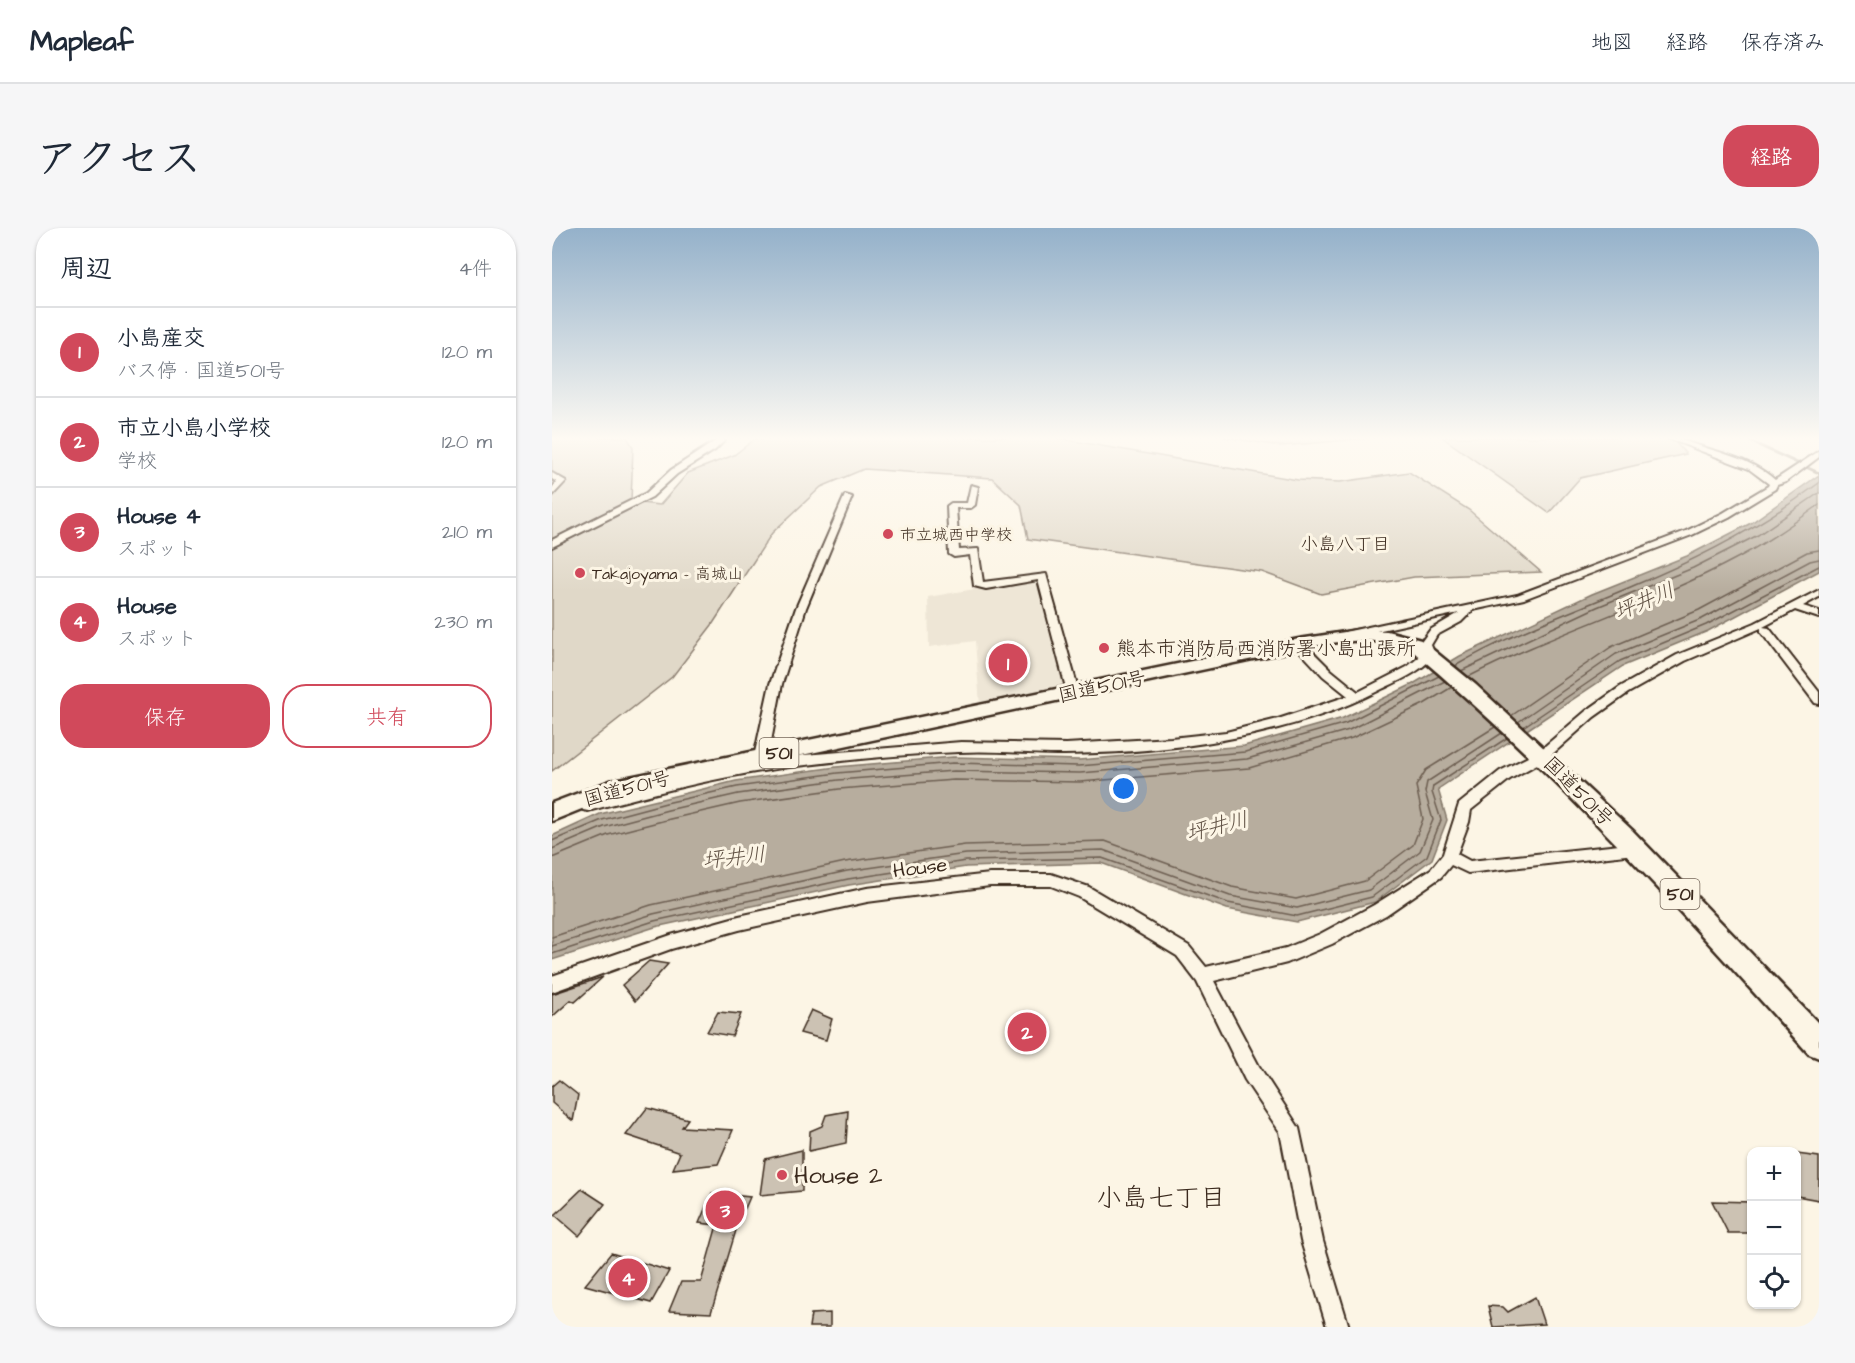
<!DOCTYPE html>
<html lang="ja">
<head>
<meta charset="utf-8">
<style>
	body { margin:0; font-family:"Architects Daughter","Klee One",sans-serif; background:#f6f6f7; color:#1f2937 }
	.controls { position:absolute; right:18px; bottom:18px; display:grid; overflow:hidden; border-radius:12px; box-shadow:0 2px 4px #0004 }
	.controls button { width:54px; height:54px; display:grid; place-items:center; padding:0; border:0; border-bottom:2px solid #e0e1e3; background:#fff; color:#1f2937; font:30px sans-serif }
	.you { position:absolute; left:572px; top:561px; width:21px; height:21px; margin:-15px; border:4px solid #fff; border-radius:50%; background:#1a73e8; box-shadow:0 0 0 9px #1a73e833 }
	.badge { display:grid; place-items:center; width:39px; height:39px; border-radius:50%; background:#d1495b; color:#fff; font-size:20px; font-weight:700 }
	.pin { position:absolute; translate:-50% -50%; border:3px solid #fff; box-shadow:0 2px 6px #0006 }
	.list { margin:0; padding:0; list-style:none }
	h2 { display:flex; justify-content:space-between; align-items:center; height:78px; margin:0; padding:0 24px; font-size:26px }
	h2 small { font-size:20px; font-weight:400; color:#747a83 }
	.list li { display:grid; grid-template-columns:39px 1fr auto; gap:18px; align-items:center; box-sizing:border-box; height:90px; padding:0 24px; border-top:2px solid #e0e1e3 }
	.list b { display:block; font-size:22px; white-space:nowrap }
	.list p { margin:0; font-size:20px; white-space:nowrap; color:#747a83 }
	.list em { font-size:20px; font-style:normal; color:#747a83 }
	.actions { display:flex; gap:12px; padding:18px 24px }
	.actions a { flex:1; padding:14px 0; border:2px solid #d1495b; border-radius:24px; text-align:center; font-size:21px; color:#d1495b }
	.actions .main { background:#d1495b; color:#fff }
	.icon { flex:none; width:33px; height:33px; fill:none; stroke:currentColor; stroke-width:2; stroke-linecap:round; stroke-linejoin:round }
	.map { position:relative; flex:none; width:1267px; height:1099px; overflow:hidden; border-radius:24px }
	header { display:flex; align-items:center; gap:36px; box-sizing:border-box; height:84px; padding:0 30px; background:#fff; border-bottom:2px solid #e0e1e3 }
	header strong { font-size:28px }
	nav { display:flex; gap:33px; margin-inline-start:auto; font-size:21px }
	.intro { display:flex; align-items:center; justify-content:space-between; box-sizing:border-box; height:144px; padding:0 36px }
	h1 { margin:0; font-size:42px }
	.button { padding:15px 27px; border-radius:24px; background:#d1495b; color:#fff; font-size:21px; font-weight:700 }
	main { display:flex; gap:36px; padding:0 36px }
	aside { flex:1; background:#fff; border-radius:24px; box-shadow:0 2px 4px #0004 }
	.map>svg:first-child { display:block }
	.built { fill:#eee6d6 }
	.green { fill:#e0d8c8; stroke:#8e8173; stroke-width:1.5 }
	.water { fill:#b7ad9e; stroke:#85796b; stroke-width:1.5 }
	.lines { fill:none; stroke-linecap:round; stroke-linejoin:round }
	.shore { stroke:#6d5e51; stroke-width:1.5 }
	.stream { stroke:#85796b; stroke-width:3 }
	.building { fill:#ccc2b3; stroke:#3b2a1e; stroke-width:1.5 }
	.minor-casing { stroke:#3b2a1e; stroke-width:4 }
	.highway-casing { stroke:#3b2a1e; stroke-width:5 }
	.minor { fill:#fcf5e5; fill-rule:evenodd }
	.highway { fill:#fcf5e5; fill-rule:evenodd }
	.poi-dot { fill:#d1495b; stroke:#fcf5e5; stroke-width:2 }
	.labels { text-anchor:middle; stroke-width:6; stroke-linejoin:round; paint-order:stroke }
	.far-poi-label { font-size:16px; fill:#3b2a1e; stroke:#fcf5e5; text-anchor:start }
	.far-neighbourhood-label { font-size:18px; fill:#3b2a1e; stroke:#fcf5e5 }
	.shield { fill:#fcf5e5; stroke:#75675a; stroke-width:1.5 }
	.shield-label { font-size:18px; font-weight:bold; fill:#3b2a1e }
	.poi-label { font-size:20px; fill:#3b2a1e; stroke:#fcf5e5; text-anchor:start }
	.street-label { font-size:20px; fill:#3b2a1e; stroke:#fcf5e5 }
	.water-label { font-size:21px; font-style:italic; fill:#605144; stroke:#fcf5e5 }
	.near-poi-label { font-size:24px; fill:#3b2a1e; stroke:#fcf5e5; text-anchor:start }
	.near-neighbourhood-label { font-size:26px; fill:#3b2a1e; stroke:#fcf5e5 }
</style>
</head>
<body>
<header>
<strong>Mapleaf</strong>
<nav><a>地図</a><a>経路</a><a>保存済み</a></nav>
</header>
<div class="intro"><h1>アクセス</h1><a class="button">経路</a></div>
<main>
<aside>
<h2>周辺<small>4件</small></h2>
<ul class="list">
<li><span class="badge">1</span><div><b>小島産交</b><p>バス停 · 国道501号</p></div><em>120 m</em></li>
<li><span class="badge">2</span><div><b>市立小島小学校</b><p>学校</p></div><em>120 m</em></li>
<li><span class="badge">3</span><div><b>House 4</b><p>スポット</p></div><em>210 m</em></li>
<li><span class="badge">4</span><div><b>House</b><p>スポット</p></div><em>230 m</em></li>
</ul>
<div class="actions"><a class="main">保存</a><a>共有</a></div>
</aside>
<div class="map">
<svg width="1267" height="1099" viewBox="0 0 1267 1099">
	<rect width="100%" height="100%" fill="#fcf5e5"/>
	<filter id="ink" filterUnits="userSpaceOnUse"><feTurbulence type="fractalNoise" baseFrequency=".0167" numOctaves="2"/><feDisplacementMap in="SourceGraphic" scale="12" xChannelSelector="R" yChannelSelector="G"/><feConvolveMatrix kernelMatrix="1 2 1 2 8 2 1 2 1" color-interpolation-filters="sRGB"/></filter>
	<g filter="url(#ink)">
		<polygon class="built" points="488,350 514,460 428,477 423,413 377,419 376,369"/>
		<g class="green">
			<polygon points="0,209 75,209 81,219 79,274 108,277 136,245 182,227 203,211 220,209 498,209 746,252 788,254 857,244 917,282 989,344 862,349 769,366 710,344 476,311 469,277 440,250 312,241 269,259 220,305 160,397 120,449 0,543"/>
			<polygon points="671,209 831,209 728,218"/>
			<polygon points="890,209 1110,209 1122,213 1134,226 1028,250 997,285"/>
		</g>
		<polygon class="water" points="1267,247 1267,343 1156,403 1071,438 886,561 895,592 880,631 823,674 745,694 675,681 549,635 414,639 297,657 103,699 0,732 0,608 48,586 184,553 284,539 401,529 527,532 692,518 791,490 861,456 908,428 1040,366 1135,328 1199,295"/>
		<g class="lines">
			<g class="shore">
				<path d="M903,438c56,-33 120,-55 180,-81 66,-27 127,-59 184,-102"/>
				<polyline points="909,443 1045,379 1141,340 1206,307 1267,265"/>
				<path d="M916,449c88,-45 184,-73 271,-120 28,-15 54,-33 80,-52"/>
				<polyline points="959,488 1059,419 1147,382 1255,324 1267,322"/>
				<polyline points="966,494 1064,426 1150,391 1258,333 1267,331"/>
				<polyline points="971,499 1068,433 1154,397 1267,338"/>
				<polyline points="0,613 50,592 114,575 185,559 285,545 401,535 527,538 693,524 794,495 887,448"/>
				<polyline points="0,621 52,599 116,582 186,566 286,552 402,543 528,545 695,531 797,502 893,453"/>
				<polyline points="0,630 56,607 118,591 188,575 287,561 402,552 528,554 697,540 800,510 872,476 900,459"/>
				<polyline points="0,709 99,677 293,634 413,617 553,613 680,659 744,671 813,653 861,617 871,591 864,558 874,542 943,499"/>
				<polyline points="0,718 101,686 295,643 414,626 551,622 678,668 745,680 817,662 868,623 881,592 873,564 875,554 950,505"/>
				<polyline points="0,726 102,693 296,651 414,633 550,630 676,675 745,688 820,669 875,628 889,592 880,564 881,558 955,510"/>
			</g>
			<polyline class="stream" points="1189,209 1267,245"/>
		</g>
		<g class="building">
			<polygon points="97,733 116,736 83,773 70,757"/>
			<polygon points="51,749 23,774 19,772 0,789 0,766"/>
			<polygon points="259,782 280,791 274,812 248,805"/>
			<polygon points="166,784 189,786 180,808 155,804"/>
			<polygon points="7,852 26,867 21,893 0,875 0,858"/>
			<polygon points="95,880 136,891 130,899 181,902 166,936 121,941 128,925 74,907"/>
			<polygon points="296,883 294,915 257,923 258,903 270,898 274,887"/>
			<polygon points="250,922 250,963 208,967 213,931"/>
			<polygon points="1245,926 1267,929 1267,972 1245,968"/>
			<polygon points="30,961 53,976 27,1008 3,987"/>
			<polygon points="160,965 198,969 185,999 159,1085 117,1083 129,1054 149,1054 165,997 147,995"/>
			<polygon points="1160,973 1200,974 1200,1005 1176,1005"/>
			<polygon points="59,1025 117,1043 99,1075 33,1057"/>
			<polygon points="983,1069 992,1096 941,1099 936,1078 951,1079 956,1084"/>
			<polygon points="278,1085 278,1099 257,1099 259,1086"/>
		</g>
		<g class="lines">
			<g class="minor-casing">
				<g id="minor">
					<polygon points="164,209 172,209 173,212 163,222 125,246 100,269 0,319 0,312 94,265 119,242 165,212"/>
					<path d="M1112,209h10c34,14 73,18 101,43l44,-29v6l-33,25 -9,3 -2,4 -46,28 -37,18 -168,64 -51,11 -12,12 -24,13 -6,10 4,10c-15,18 -37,26 -57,36 -92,47 -212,62 -314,63 -35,0 -70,-4 -105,-2 -51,2 -103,7 -153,13 -74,8 -147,27 -218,46l-5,-1 -2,-4 2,-4 5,-1 91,-24 125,-22 157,-13 105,2 105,-6 55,-6 52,-13 70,-23 -25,-20 -28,-30v-4h8l28,28 27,22 49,-25 16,-13 -4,-9 11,-15 29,-17 -110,24 -6,-3 2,-2 172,-37 169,-64 37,-18 45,-27 1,-2 -20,-15z"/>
					<polygon points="0,245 14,253 0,268 0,260 5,254 0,251"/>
					<polygon points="419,257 426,259 423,277 419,280 404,280 407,322 426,321 431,354 494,346 527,464 525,467 517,467 515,464 486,352 434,361 422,358 418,327 402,329 397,326 395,278 399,275 415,275"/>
					<polygon points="293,267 300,269 254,380 230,456 216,529 214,532 204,532 202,529 218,456 244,380"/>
					<polygon points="1267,362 1267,369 1251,378 1267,383 1267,390 1243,382 1211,399 1217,400 1267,464 1267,476 1263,475 1209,404 1209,400 1133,433 1076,465 1042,489 996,530 958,551 919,582 917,594 905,626 918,633 1086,615 1091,617 1093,621 1091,625 916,645 899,637 889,649 834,687 780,716 735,735 662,753 707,838 747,900 771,1013 797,1099 775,1099 749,1013 728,904 693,852 645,754 625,728 527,669 499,658 438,658 315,674 187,702 119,721 0,764 0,748 119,707 187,688 315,660 438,646 499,646 537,659 637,718 654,739 734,720 768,706 822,677 879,641 891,626 907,576 948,543 986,524 1034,483 1068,459 1125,427 1203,395"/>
				</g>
			</g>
			<g class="highway-casing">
				<path id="highway" d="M806,402l29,1 34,9 55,45 156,145 187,194v34l-10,-4c-127,-142 -254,-283 -400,-406 -32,-11 -63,-8 -95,-2l-662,141 -38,9 -62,25v-18l58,-22 689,-142z"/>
			</g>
			<use href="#minor" class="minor"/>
			<use href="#highway" class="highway"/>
		</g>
	</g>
	<linearGradient id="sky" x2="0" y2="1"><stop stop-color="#94b1ca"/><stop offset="0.58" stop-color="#fefaf3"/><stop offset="1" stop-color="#fefaf3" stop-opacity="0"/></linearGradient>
	<rect width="1267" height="363" fill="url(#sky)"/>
	<g class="poi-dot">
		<circle cx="336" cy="306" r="6"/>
		<circle cx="28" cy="345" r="6"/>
		<circle cx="552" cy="420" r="6"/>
		<circle cx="230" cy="947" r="6"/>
	</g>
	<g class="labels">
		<g class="far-poi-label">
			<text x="348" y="312">市立城西中学校</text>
			<text x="40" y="351">Takajoyama - 高城山</text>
		</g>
		<g class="far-neighbourhood-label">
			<text x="793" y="322">小島八丁目</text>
		</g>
		<g class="shield">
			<rect x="207.5" y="510" width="39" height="30" rx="4.5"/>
			<rect x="1108.5" y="651" width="39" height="30" rx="4.5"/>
		</g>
		<g class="shield-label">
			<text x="227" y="531">501</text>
			<text x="1128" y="672">501</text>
		</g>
		<g class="poi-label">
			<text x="564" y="427">熊本市消防局西消防署小島出張所</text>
		</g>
		<g class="street-label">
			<text transform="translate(550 458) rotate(-12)" y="7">国道501号</text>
			<text transform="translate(75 560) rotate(-15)" y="7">国道501号</text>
			<text transform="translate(1027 563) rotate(45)" y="7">国道501号</text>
			<text transform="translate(368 639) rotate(-7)" y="7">House</text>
		</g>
		<g class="water-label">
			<text transform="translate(1092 373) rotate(-23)" y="7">坪井川</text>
			<text transform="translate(665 598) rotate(-14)" y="7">坪井川</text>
			<text transform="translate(182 629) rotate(-6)" y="7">坪井川</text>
		</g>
		<g class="near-poi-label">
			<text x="242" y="955">House 2</text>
		</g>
		<g class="near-neighbourhood-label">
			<text x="609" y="978">小島七丁目</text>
		</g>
	</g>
</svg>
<div class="controls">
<button>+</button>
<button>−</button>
<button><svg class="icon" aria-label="locate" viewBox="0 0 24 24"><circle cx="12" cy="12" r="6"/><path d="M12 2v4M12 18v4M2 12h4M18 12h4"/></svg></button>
</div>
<div class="you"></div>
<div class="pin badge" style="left:456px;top:435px">1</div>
<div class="pin badge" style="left:475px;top:804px">2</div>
<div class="pin badge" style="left:173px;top:982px">3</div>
<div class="pin badge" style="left:76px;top:1050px">4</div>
</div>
</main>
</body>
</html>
